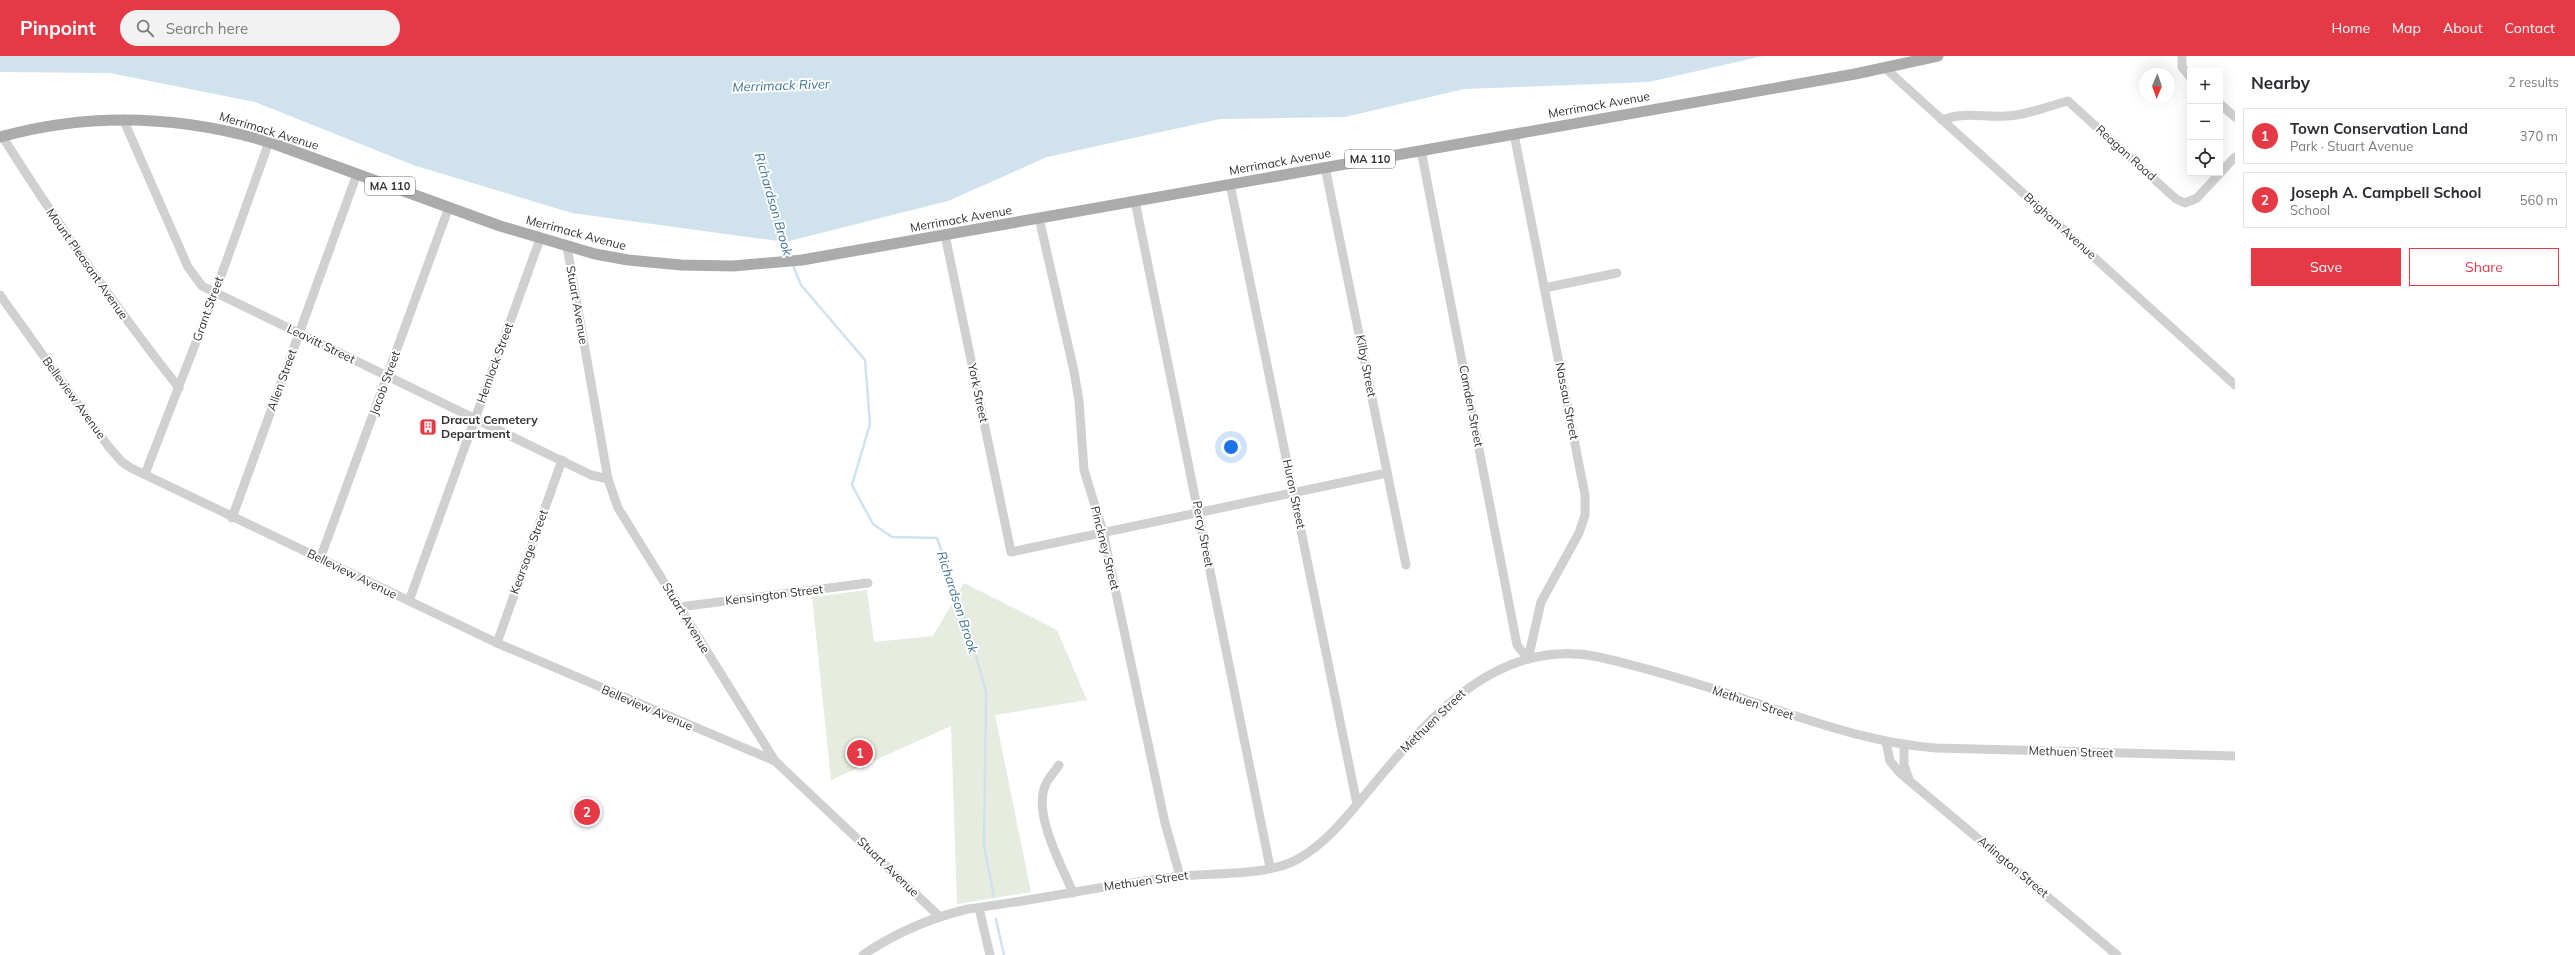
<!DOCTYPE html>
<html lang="en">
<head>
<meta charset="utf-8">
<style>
	body { margin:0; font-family:Mulish,sans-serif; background:#f2f2f3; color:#2b2b33 }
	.controls { position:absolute; right:12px; top:12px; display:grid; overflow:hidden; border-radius:0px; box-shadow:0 4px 16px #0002 }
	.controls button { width:36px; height:36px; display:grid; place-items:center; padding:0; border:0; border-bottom:1px solid #e1e1e2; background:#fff; color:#2b2b33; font:20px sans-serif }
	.compass { position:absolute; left:2139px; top:12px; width:36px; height:36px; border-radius:50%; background:#fff; box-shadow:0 4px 16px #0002; rotate:182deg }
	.you { position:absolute; left:1231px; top:391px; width:14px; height:14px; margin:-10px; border:3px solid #fff; border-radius:50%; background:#1a73e8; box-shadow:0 0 0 6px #1a73e833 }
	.badge { display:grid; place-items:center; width:26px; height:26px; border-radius:50%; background:#e63946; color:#fff; font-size:13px; font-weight:700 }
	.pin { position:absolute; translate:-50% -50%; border:2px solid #fff; box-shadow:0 1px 4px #0006 }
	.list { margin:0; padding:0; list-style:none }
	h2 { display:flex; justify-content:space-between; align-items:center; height:52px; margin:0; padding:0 16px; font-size:17px }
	h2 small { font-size:13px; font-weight:400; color:#7c7c81 }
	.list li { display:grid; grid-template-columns:26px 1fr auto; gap:12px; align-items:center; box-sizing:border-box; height:56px; margin:0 8px 8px; padding:0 8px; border:1px solid #e1e1e2; border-radius:0px }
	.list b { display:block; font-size:15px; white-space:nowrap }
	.list p { margin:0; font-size:13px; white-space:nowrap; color:#7c7c81 }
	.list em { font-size:13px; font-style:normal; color:#7c7c81 }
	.actions { display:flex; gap:8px; padding:12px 16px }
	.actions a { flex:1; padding:9px 0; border:1px solid #e63946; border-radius:0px; text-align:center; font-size:14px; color:#e63946 }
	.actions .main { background:#e63946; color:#fff }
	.icon { flex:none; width:22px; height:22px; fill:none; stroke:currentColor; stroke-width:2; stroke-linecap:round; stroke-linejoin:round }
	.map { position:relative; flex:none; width:2235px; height:899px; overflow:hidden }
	header { display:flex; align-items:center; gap:24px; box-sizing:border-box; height:56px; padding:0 20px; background:#e63946; color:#fff }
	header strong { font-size:19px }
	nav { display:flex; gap:22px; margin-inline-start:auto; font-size:14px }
	.search { width:280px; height:36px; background:#f2f2f3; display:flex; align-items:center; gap:10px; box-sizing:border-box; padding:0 14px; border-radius:22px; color:#7c7c81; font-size:15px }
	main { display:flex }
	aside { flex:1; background:#fff }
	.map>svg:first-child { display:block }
	.green { fill:#e6ecdf }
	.water { fill:#cfe2ee }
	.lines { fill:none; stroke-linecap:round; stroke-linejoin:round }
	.stream { stroke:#cfe2ee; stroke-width:2.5 }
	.minor { stroke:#d0d0d0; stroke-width:9 }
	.major { stroke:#ababab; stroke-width:11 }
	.labels { text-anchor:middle; stroke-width:4; stroke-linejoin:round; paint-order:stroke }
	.shield { fill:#fff; stroke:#707070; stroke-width:1 }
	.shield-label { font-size:11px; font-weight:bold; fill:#333 }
	.street-label { font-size:12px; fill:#333; stroke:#fff }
	.poi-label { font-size:12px; font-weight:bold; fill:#333; stroke:#fff; text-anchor:start }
	.water-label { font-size:13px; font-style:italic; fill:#3f7597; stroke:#fff }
</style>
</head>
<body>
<header>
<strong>Pinpoint</strong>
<div class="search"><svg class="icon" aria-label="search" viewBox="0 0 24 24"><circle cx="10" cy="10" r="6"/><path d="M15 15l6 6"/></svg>Search here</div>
<nav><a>Home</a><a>Map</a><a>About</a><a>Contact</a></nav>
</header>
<main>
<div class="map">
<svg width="2235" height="899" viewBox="0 0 2235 899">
	<rect width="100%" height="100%" fill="#fff"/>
	<polygon class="green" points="964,527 1057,574 1087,644 995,659 1031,836 957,848 951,670 831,724 812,541 867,534 874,586 933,580"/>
	<polygon class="water" points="0,0 1763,0 1649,26 1464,33 1345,61 1220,63 1047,101 948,145 785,186 572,157 413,109 255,46 110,17 0,16"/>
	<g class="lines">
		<g class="stream">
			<polyline points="782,183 789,201"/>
			<polyline points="792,207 801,229 865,304 870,368 852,429 873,468 892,481 937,482 968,572 986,636 984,790 994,841"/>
			<polyline points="996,863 1004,899"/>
		</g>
		<g class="minor">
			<polyline points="2182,0 2182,11 2190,21"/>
			<polyline points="1885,12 2235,329"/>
			<polyline points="2220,48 2235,61"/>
			<polyline points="123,63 188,211 202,230 591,419 608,423"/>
			<path d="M1942,64c23,-9 42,-2 65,-4 21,-1 41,-10 61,-15l108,98 9,4 12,-5 38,-41"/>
			<polyline points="1514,78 1585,439 1585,459 1579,477 1541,546 1528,603"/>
			<path d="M2,80c55,87 113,171 177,252"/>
			<polyline points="1421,94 1517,589 1528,603"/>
			<polyline points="1325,111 1406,509"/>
			<polyline points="1230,128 1357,748"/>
			<polyline points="1135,145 1270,811"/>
			<polyline points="1039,162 1074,315 1079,345 1084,414 1103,476 1165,767 1180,820"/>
			<polyline points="945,179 1011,496 1387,417"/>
			<polyline points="567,191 608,423 618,452 775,705 940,861"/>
			<polyline points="1544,232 1617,217"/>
			<polyline points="0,239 108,390 122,406 131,412 497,587 775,705"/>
			<polyline points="145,418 215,237 269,86"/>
			<polyline points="232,462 357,118"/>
			<polyline points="320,503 449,151"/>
			<polyline points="409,545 540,183"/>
			<polyline points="679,551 868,527"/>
			<polyline points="497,587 562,404"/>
			<polyline points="1886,686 1890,705 1900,717 2117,899"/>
			<polyline points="1904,689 1904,709 1909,723"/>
			<path d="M1059,709c-5,8 -13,15 -15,24 -9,29 18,77 29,104"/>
			<polyline points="979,852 990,899"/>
			<path d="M863,899c32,-22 67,-37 105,-46 69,-9 137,-24 206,-32 37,-5 92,0 124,-18 32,-18 53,-48 76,-75 57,-69 126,-148 225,-127 52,12 104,28 154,45 61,20 119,41 183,46l299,8"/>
		</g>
		<path class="major" d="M0,81c90,-25 179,-22 269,5l231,84 95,28 33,6 53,5 52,1 69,-6 1053,-186 83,-18"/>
	</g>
	<defs>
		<g id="building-square" transform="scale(0.9)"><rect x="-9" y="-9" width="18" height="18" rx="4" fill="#e63946" stroke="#fff"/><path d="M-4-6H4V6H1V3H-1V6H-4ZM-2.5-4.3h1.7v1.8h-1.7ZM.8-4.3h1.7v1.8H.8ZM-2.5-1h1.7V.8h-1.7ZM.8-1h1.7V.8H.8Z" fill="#fff"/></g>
	</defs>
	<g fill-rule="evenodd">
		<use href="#building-square" x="428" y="371"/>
	</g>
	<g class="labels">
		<g class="shield">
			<rect x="1345" y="94" width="50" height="18" rx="3"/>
			<rect x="365" y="121" width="50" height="18" rx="3"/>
		</g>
		<g class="shield-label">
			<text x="1370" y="107">MA 110</text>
			<text x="390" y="134">MA 110</text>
		</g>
		<g class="street-label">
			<text transform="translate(1599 49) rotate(-10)" y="4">Merrimack Avenue</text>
			<text transform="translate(269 75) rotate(17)" y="4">Merrimack Avenue</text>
			<text transform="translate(2126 97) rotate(42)" y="4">Reagan Road</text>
			<text transform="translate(1280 106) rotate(-10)" y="4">Merrimack Avenue</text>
			<text transform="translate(961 163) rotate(-10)" y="4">Merrimack Avenue</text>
			<text transform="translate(2060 170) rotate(42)" y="4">Brigham Avenue</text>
			<text transform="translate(576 177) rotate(15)" y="4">Merrimack Avenue</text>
			<text transform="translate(87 208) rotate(55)" y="4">Mount Pleasant Avenue</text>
			<text transform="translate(577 249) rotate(80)" y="4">Stuart Avenue</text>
			<text transform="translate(208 253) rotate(-70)" y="4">Grant Street</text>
			<text transform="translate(321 288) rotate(26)" y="4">Leavitt Street</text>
			<text transform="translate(495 307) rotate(-70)" y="4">Hemlock Street</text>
			<text transform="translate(1366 310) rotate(79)" y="4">Kilby Street</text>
			<text transform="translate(282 324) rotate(-70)" y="4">Allen Street</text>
			<text transform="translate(385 327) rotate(-70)" y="4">Jacob Street</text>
			<text transform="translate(978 337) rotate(78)" y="4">York Street</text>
			<text transform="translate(74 342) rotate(54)" y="4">Belleview Avenue</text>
			<text transform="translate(1567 345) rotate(79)" y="4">Nassau Street</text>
			<text transform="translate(1471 350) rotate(79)" y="4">Camden Street</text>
			<text transform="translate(1294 438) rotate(78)" y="4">Huron Street</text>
			<text transform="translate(1203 478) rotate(79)" y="4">Percy Street</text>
			<text transform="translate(1105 492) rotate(76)" y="4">Pinckney Street</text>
			<text transform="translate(529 496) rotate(-70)" y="4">Kearsage Street</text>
			<text transform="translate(352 518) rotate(26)" y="4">Belleview Avenue</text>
			<text transform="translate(774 539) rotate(-7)" y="4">Kensington Street</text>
			<text transform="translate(686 562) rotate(59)" y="4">Stuart Avenue</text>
			<text transform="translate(1753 647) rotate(18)" y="4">Methuen Street</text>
			<text transform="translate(647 652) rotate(23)" y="4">Belleview Avenue</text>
			<text transform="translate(1433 665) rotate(-44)" y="4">Methuen Street</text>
			<text transform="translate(2071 696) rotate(2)" y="4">Methuen Street</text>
			<text transform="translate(888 811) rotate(44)" y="4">Stuart Avenue</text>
			<text transform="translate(2013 811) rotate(40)" y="4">Arlington Street</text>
			<text transform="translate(1146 825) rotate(-8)" y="4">Methuen Street</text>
		</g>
		<g class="poi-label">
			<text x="441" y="368">Dracut Cemetery<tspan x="441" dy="14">Department</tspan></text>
		</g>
		<g class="water-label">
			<text transform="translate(781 29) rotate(-2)" y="5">Merrimack River</text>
			<text transform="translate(774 148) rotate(74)" y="5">Richardson Brook</text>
			<text transform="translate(958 546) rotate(72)" y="5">Richardson Brook</text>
		</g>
	</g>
</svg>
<div class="controls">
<button>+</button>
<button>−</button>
<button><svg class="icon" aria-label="locate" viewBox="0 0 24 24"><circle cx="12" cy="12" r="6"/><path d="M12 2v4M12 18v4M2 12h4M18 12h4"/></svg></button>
</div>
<svg class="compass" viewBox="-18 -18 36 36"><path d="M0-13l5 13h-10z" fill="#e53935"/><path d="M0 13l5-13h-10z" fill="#7c7c81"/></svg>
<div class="you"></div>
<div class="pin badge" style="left:860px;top:697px">1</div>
<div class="pin badge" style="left:587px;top:756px">2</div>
</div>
<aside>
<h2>Nearby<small>2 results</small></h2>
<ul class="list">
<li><span class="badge">1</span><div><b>Town Conservation Land</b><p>Park · Stuart Avenue</p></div><em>370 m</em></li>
<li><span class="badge">2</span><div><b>Joseph A. Campbell School</b><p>School</p></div><em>560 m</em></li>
</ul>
<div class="actions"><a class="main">Save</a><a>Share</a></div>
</aside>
</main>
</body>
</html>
